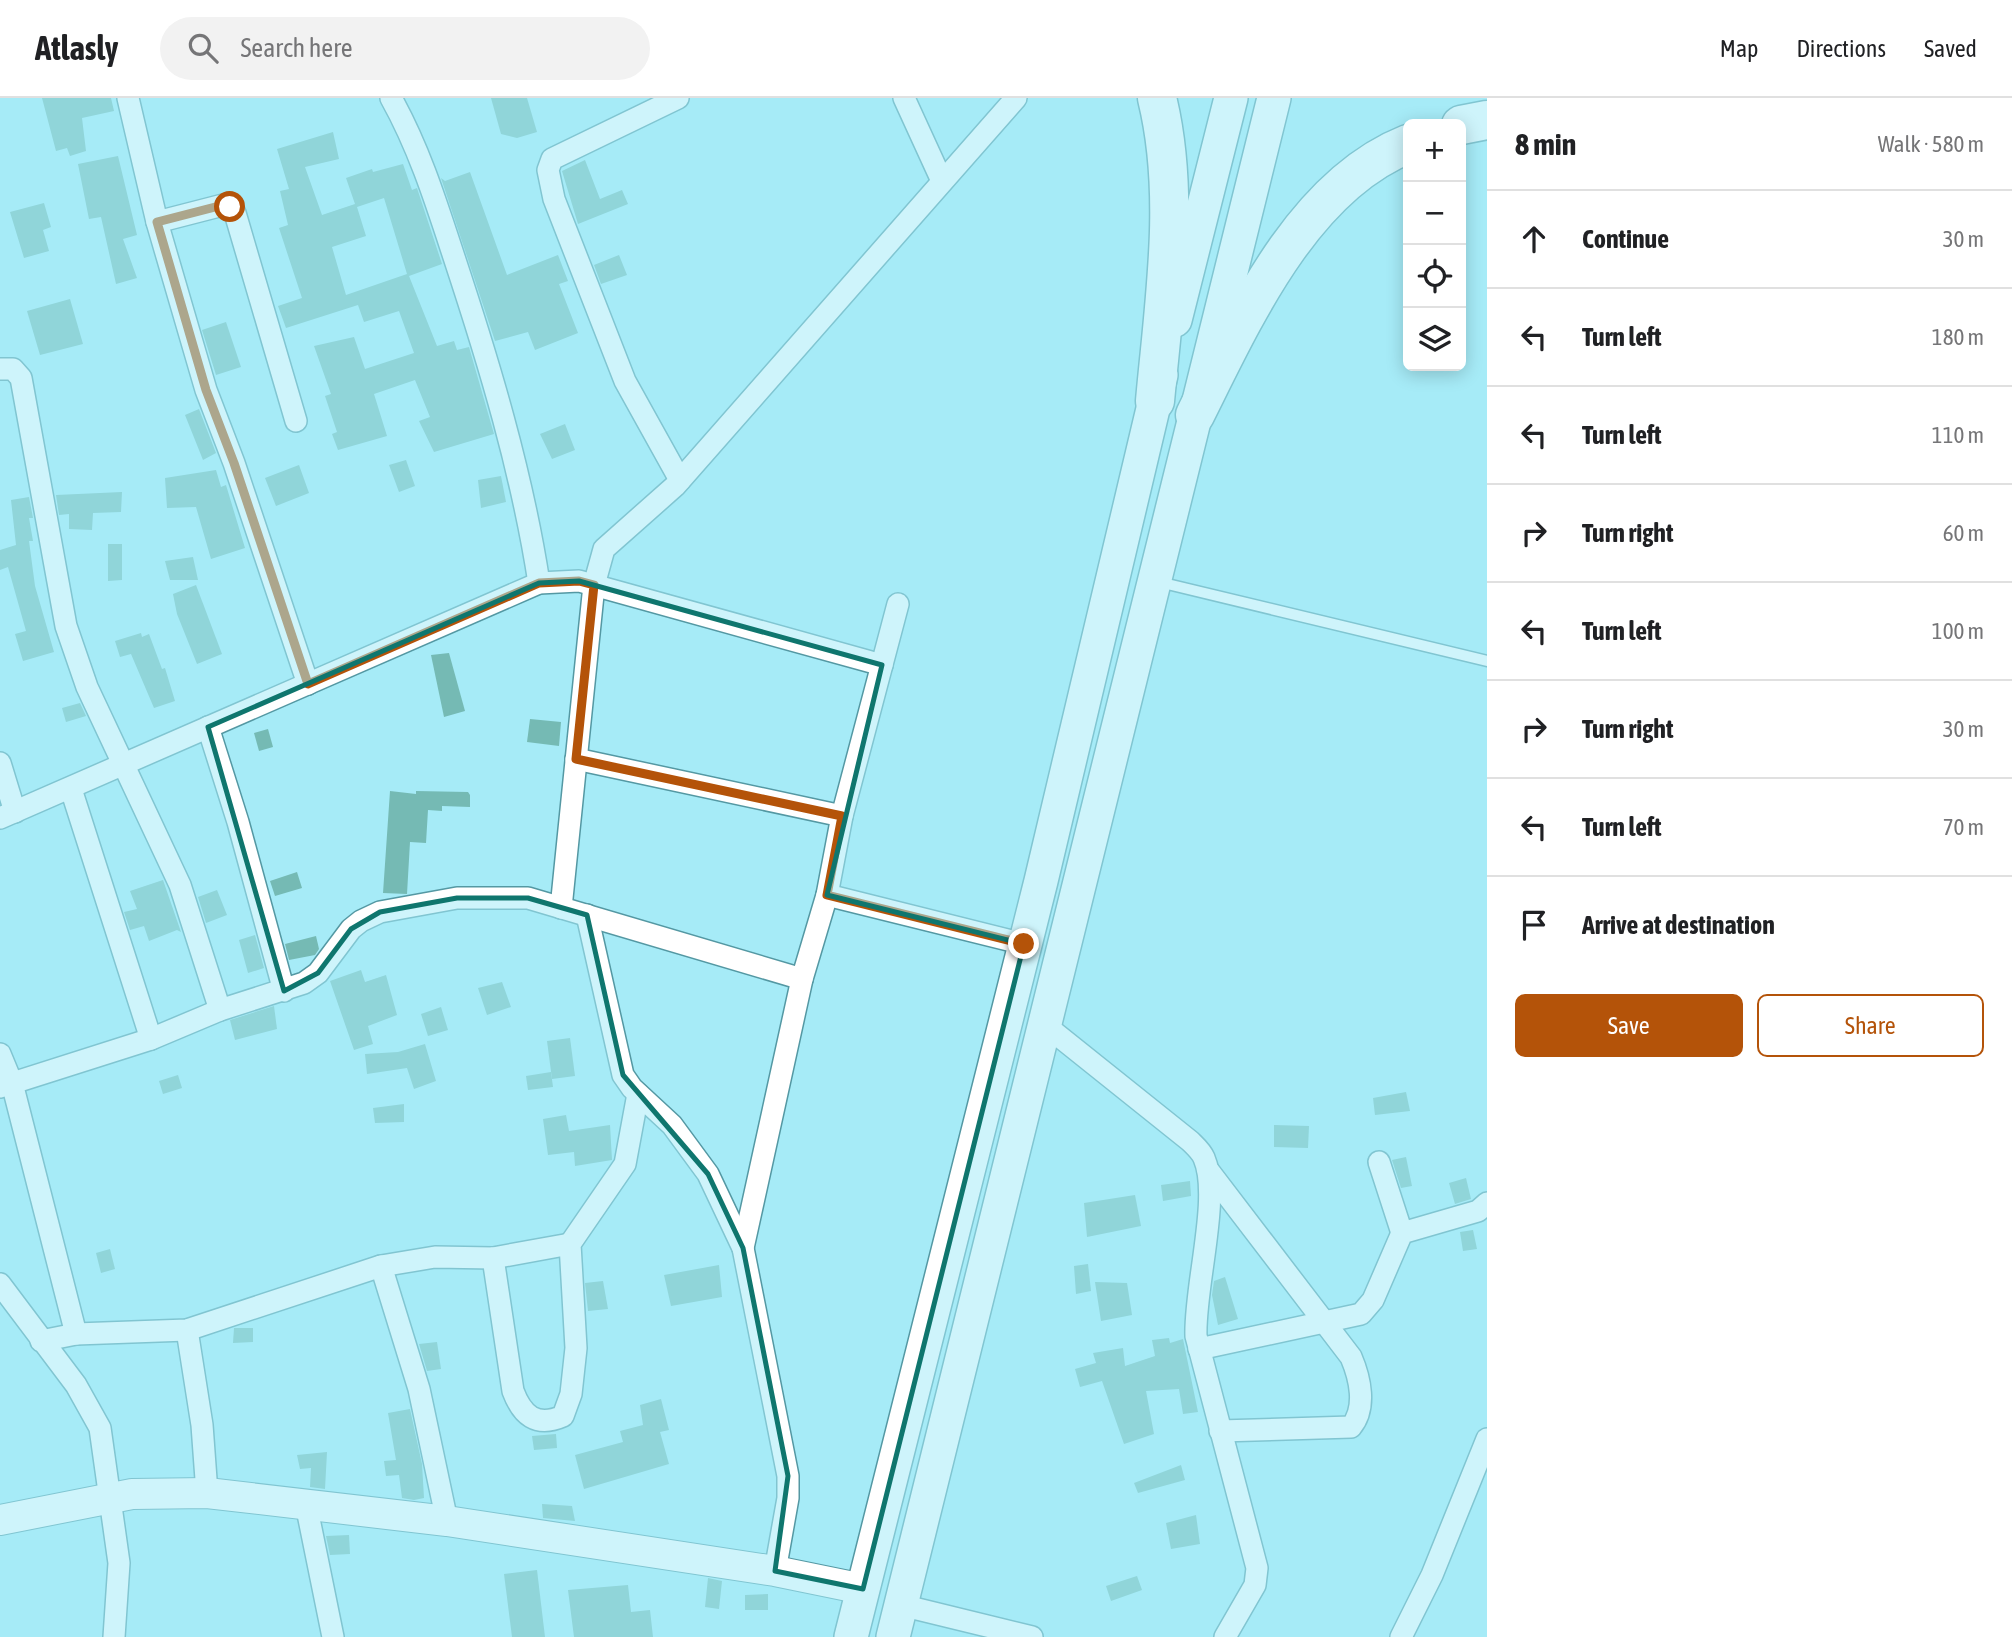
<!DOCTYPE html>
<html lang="en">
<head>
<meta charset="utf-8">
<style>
	body { margin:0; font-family:"Asap Condensed",sans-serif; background:#f2f2f2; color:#202124 }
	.controls { position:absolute; right:21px; top:21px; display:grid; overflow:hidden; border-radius:10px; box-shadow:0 4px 18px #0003 }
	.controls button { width:63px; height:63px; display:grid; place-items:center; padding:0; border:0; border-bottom:2px solid #e0e0e0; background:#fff; color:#202124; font:35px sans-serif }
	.stop { position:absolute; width:21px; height:21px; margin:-16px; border:5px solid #b45309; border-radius:50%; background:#fff }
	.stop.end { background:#b45309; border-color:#fff; box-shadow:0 2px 7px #0008 }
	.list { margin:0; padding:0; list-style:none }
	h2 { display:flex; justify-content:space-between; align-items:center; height:91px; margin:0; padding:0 28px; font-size:30px }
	h2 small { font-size:23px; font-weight:400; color:#757577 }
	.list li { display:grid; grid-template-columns:46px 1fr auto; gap:21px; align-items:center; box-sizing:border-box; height:98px; padding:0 28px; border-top:2px solid #e0e0e0 }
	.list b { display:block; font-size:26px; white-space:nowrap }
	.list em { font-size:23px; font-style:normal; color:#757577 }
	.actions { display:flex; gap:14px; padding:21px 28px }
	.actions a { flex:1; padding:16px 0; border:2px solid #b45309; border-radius:10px; text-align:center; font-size:24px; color:#b45309 }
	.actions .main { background:#b45309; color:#fff }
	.icon { flex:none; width:38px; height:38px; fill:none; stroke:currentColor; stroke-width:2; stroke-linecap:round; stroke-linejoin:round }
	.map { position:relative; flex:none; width:1487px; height:1539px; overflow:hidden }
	header { display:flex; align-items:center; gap:42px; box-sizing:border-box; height:98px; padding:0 35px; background:#fff; border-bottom:2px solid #e0e0e0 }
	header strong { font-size:33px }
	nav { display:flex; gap:38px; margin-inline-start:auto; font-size:24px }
	.search { width:490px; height:63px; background:#f2f2f2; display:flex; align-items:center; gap:18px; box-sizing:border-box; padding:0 24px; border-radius:38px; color:#757577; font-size:26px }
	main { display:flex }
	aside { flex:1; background:#fff }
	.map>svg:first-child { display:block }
	.building { fill:#75bab4; fill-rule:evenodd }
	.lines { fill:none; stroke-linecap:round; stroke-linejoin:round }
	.lane-casing { stroke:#5498a3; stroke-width:13 }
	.street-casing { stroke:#5498a3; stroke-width:24 }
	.secondary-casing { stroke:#5498a3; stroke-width:32 }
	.primary-casing { stroke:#5498a3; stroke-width:36 }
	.highway-casing { stroke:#5498a3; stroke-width:41 }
	.lane { stroke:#fff; stroke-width:10 }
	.street { stroke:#fff; stroke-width:21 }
	.secondary { stroke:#fff; stroke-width:30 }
	.primary { stroke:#fff; stroke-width:33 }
	.highway { stroke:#fff; stroke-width:38 }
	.route { stroke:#b45309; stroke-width:9 }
	.marked { fill:none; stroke:#0f766e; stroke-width:5; stroke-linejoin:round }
</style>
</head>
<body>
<header>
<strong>Atlasly</strong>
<div class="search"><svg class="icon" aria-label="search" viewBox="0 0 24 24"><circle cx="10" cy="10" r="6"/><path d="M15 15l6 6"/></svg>Search here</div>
<nav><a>Map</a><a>Directions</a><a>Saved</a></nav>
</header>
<main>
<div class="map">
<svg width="1487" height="1539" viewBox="0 0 1487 1539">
	<rect width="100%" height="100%" fill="#a6ebf7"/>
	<g class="building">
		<polygon points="42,0 111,0 114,13 82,20 86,53 70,58 67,50 56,53"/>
		<polygon points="491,0 527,0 537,34 517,40 501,36"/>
		<path d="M333,34l6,27 -34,8 17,48 33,-11 -9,-26 26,-9 1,3 30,-8 9,26 5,-2 25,76 -33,12 28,70 17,-5 3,9 12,-3 25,87 -60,18 -15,-31 11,-4 -15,-37 -41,14 13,42 -49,14 -6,-16 5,-2 -12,-36 6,-2 -17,-48 40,-9 11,32 49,-16 -15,-42 -35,11 -6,-17 -72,23 -8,-22 24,-8 -23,-70 9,-3 -8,-34 9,-2 -12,-40zM384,100l23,76 -61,21 -14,-48 34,-11 -9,-29z"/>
		<polygon points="118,58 137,137 123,141 137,180 116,186 101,119 89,121 78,66"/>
		<polygon points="585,62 600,101 622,92 628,106 578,126 562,73"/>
		<polygon points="470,74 507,177 558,157 568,183 559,186 578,235 535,252 528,234 495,243 441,80 445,83"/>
		<polygon points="44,105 51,129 43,132 49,153 24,160 10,114"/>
		<polygon points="619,157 627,177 601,186 594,167"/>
		<polygon points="70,201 83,246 40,257 27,213"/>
		<polygon points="226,224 241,269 216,277 202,232"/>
		<polygon points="199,311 216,355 203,362 185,317"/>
		<polygon points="565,326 575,352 552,361 540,336"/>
		<polygon points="406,362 415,388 399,394 389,367"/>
		<polygon points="299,367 309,395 276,408 265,380"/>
		<polygon points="216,372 221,389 226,387 245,450 211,461 196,409 167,410 165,380"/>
		<polygon points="501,378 506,404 481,410 478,382"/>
		<polygon points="122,394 121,414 93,415 92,432 69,431 69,416 59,417 56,397"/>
		<polygon points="29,399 33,420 29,420 33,443 29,443 35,488 54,554 23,563 15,536 26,533 8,469 0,472 0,452 16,447 11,402"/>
		<polygon points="108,446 122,446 122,482 108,483"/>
		<polygon points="193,459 198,482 170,482 165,463"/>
		<polygon points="196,487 222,556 197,566 177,516 173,496"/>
		<polygon points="141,535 142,539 149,536 162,571 165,570 175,603 154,610 131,556 120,559 115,543"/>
		<polygon points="449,555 465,613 444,619 431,557"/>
		<polygon points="80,605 86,618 66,624 62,610"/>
		<polygon points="530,621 561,624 559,648 527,644"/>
		<polygon points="268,631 273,649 259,653 254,635"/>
		<polygon points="390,693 416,696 416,693 468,694 470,697 470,709 442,708 442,713 428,712 426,745 410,744 407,796 383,795"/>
		<polygon points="297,774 302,790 275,798 270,783"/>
		<polygon points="163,782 181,834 177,832 149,843 144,828 130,832 124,814 137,811 130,793"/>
		<polygon points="217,792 227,817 206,825 198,799"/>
		<polygon points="255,837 264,870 248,875 239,842"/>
		<polygon points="316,838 319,851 315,857 289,862 285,846"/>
		<polygon points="361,872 365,884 386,877 397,917 368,928 373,946 354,952 330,883"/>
		<polygon points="502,884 511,909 487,917 478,890"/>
		<polygon points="274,908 277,931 235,942 230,922"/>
		<polygon points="441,909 448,932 428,938 421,916"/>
		<polygon points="570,940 575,978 552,981 547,943"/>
		<polygon points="425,946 436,983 414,991 407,970 367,976 365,956 398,954"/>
		<polygon points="551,974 553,989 528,992 526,978"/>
		<polygon points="178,977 182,990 163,996 159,983"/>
		<polygon points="1406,994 1410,1013 1375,1017 1373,1000"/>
		<polygon points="404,1006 404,1024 375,1025 373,1010"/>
		<polygon points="566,1017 569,1033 610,1027 612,1062 575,1068 574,1054 548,1057 543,1021"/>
		<polygon points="1274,1027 1309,1028 1308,1050 1274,1049"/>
		<polygon points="1406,1059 1412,1088 1401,1090 1392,1062"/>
		<polygon points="1466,1080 1471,1101 1455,1106 1449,1085"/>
		<polygon points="1190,1083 1191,1098 1163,1103 1161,1087"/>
		<polygon points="1135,1097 1141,1128 1087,1139 1084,1105"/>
		<polygon points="1473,1132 1477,1151 1463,1153 1460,1134"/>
		<polygon points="110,1151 115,1171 101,1175 96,1155"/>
		<polygon points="1088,1166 1091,1193 1076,1196 1074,1168"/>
		<polygon points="719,1167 722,1199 671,1208 664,1177"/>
		<polygon points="1225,1179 1238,1221 1218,1227 1212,1197 1214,1183"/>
		<polygon points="603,1183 608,1211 588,1213 585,1185"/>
		<polygon points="1095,1184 1127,1185 1132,1217 1101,1223"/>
		<polygon points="234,1230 253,1230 253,1244 233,1245"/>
		<polygon points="1169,1240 1170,1245 1183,1241 1198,1314 1183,1316 1179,1291 1146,1293 1154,1336 1124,1346 1102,1283 1080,1289 1075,1271 1096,1265 1093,1255 1123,1250 1125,1268 1155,1258 1152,1242"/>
		<polygon points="437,1244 441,1271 427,1273 419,1246"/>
		<polygon points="661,1301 669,1332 660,1334 669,1366 584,1391 575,1357 623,1344 620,1333 643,1327 640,1307"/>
		<polygon points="410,1311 422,1366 424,1400 414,1402 402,1400 399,1377 386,1378 384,1363 396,1362 388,1315"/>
		<polygon points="556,1336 557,1350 534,1352 532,1338"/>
		<polygon points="327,1354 325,1391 310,1389 311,1370 300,1371 297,1357"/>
		<polygon points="1181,1367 1185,1382 1138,1395 1134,1385"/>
		<polygon points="542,1406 572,1408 575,1423 543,1420"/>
		<polygon points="1196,1417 1200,1446 1171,1451 1166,1425"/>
		<polygon points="349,1437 350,1456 330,1457 326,1438"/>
		<polygon points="537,1472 545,1539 512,1539 504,1476"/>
		<polygon points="1137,1478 1142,1492 1111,1503 1106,1488"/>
		<polygon points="708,1480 722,1483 719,1511 705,1509"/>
		<polygon points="628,1487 631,1514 650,1512 653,1539 574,1539 568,1492"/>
		<polygon points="768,1496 768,1512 745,1512 745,1497"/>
	</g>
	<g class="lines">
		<g class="lane-casing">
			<polyline id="lane" points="1159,484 1487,563"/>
		</g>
		<g class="street-casing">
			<g id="street">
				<polyline points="128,0 157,124 206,292 234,365 308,586"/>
				<path d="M391,0c28,50 45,104 63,159 35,106 68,215 85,326"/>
				<polyline points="678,0 552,61 548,72 554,101 625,283 680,382"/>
				<polyline points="904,0 942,83"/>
				<polyline points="157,124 223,107 235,115 296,323"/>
				<polyline points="0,271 13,271 21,280 66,528 87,589 180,787 220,912"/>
				<polyline points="208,629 238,724 284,893"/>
				<polyline points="576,661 842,718"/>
				<polyline points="0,665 15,714"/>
				<polyline points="71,691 151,941"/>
				<polyline points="0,720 539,485 579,483 882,567"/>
				<polyline points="827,797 1024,846"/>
				<polyline points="561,810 594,487 604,451 675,388 1016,0"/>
				<polyline points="587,817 623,977 632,990 672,1027 708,1076 743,1150 788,1378 788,1400 775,1473"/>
				<path d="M1045,927l145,116c5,5 11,10 14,17 17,39 -10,130 -8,178l61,232 -2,17 -30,52"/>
				<polyline points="0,956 12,985 76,1236"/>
				<polyline points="0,989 151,941 220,912 304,885 318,875 351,831 361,823 380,814 457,800 528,800 802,881"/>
				<polyline points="1379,1064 1402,1135"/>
				<path d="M1208,1072l143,187c9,21 16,51 0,70l-131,4"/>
				<polyline points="743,1150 802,881 827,797 842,718 898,506"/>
				<path d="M493,1160l20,133c9,24 23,37 50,25l8,-22 5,-46 -6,-104 55,-80 13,-70"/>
				<polyline points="381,1168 419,1291 447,1423"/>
				<polyline points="0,1186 76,1287 100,1330 119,1465 114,1539"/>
				<polyline points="187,1232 202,1327 207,1395"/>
				<polyline points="41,1243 76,1236 187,1232 381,1168 435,1159 493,1160 570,1146"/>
				<polyline points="1199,1251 1361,1216 1373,1202 1402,1135 1478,1113 1487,1105"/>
				<polyline points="306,1406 333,1539"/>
				<polyline points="901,1507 1032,1539"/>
				<polyline points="1401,1539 1432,1477 1487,1341"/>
			</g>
		</g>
		<g class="secondary-casing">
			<polyline id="secondary" points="0,1422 132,1396 207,1395 447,1423 775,1473 863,1491"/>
		</g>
		<g class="primary-casing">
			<g id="primary">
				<polyline points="1175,222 1231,0"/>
				<polyline points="851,1539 1041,783 1161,277"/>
				<polyline points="893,1539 1274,0"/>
			</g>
		</g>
		<g class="highway-casing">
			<g id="highway">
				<polyline points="1461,27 1487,22"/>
				<path d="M1155,303c9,-99 26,-206 2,-303"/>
				<path d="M1195,317c48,-96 107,-229 213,-271"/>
			</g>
		</g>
		<use href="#lane" class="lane"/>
		<use href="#street" class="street"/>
		<use href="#secondary" class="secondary"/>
		<use href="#primary" class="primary"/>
		<use href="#highway" class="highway"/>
	</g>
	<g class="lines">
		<polyline class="route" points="230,109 223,107 157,124 206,292 234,365 308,586 539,485 579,483 594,487 576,661 842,718 827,797 1024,846"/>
	</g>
	<path d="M0 0H1487V1539H0ZM579,483l303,84 -55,230 197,49 -161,645 -88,-18 13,-95 -45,-228 -35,-74 -85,-99 -36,-160 -59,-17h-71l-77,14 -29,17 -33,44 -34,18 -76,-264 331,-144z" fill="#a6ebf7" fill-opacity=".55" fill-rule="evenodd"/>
	<path class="marked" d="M579,483l303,84 -55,230 197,49 -161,645 -88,-18 13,-95 -45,-228 -35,-74 -85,-99 -36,-160 -59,-17h-71l-77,14 -29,17 -33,44 -34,18 -76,-264 331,-144z"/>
</svg>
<div class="controls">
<button>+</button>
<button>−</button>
<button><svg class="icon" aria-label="locate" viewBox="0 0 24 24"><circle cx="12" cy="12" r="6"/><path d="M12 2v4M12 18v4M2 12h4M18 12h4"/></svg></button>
<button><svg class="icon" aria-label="layers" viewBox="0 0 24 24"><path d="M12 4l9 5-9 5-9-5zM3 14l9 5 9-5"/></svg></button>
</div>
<div class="stop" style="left:230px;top:109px"></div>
<div class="stop end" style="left:1024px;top:846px"></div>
</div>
<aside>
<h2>8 min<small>Walk · 580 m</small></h2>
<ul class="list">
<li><svg class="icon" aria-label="ahead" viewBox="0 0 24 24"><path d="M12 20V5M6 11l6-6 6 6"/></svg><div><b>Continue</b></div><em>30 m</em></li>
<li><svg class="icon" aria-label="left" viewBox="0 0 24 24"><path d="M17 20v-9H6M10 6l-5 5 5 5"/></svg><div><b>Turn left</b></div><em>180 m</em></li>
<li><svg class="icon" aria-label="left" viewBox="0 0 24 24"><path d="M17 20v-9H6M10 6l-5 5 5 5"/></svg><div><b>Turn left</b></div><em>110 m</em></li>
<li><svg class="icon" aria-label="right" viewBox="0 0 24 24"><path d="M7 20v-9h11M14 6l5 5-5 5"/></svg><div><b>Turn right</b></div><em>60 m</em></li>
<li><svg class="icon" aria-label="left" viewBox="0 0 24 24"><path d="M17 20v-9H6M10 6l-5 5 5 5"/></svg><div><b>Turn left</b></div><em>100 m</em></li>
<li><svg class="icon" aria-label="right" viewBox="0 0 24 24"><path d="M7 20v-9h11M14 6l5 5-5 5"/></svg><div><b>Turn right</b></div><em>30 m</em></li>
<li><svg class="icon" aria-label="left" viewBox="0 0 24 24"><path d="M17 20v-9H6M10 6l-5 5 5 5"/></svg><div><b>Turn left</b></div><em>70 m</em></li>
<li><svg class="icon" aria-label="arrive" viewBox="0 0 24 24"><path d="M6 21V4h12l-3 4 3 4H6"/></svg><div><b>Arrive at destination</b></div></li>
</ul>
<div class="actions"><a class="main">Save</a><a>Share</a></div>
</aside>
</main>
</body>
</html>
